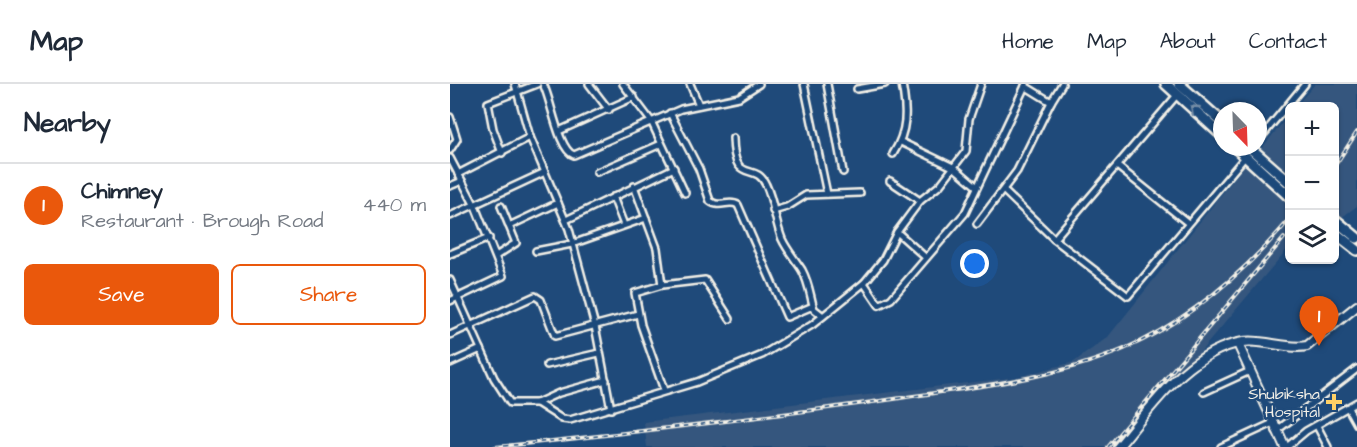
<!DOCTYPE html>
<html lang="en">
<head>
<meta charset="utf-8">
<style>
	body { margin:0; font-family:"Architects Daughter",sans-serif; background:#f6f6f7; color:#1f2937 }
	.controls { position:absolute; right:18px; top:18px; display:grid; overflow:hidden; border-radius:9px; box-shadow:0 2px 4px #0004 }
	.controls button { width:54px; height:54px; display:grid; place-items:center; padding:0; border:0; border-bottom:2px solid #e0e1e3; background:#fff; color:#1f2937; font:30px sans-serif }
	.compass { position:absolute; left:763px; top:18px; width:54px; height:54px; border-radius:50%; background:#fff; box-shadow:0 2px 4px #0004; rotate:157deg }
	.you { position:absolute; left:525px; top:180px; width:21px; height:21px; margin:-15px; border:4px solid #fff; border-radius:50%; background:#1a73e8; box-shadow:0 0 0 9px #1a73e833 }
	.badge { display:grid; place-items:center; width:39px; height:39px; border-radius:50%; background:#ea580c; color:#fff; font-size:20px; font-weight:700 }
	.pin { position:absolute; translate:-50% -50px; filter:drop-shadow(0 2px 3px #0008) }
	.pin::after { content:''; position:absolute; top:32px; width:21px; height:18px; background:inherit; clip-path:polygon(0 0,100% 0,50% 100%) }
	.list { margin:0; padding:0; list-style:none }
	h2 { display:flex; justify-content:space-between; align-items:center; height:78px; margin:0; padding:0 24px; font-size:26px }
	h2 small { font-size:20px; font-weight:400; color:#747a83 }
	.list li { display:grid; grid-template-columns:39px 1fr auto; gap:18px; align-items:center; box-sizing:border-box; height:84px; padding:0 24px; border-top:2px solid #e0e1e3 }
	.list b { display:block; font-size:22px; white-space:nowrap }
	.list p { margin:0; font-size:20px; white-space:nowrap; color:#747a83 }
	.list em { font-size:20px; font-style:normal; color:#747a83 }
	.actions { display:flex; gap:12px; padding:18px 24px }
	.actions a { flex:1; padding:14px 0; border:2px solid #ea580c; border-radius:9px; text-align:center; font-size:21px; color:#ea580c }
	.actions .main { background:#ea580c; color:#fff }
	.icon { flex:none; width:33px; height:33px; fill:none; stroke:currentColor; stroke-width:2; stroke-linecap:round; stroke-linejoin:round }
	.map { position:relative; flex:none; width:907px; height:363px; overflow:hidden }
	header { display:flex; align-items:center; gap:36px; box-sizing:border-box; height:84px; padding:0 30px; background:#fff; border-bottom:2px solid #e0e1e3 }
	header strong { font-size:28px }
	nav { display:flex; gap:33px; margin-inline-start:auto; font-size:21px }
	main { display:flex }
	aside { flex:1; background:#fff }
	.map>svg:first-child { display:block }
	.built { fill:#35577e }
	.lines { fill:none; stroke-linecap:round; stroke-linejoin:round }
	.street-casing { stroke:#f4f1e8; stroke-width:10 }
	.secondary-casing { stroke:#f4f1e8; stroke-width:12 }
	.primary-casing { stroke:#f4f1e8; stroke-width:14 }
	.street { stroke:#1f4a7a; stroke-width:5 }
	.secondary { stroke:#1f4a7a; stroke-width:8 }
	.primary { stroke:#1f4a7a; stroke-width:9 }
	.rail-casing { stroke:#f4f1e8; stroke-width:4 }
	.rail { stroke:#1f4a7a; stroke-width:1.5; stroke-dasharray:4.5; stroke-linecap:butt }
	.oneway { stroke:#748da6 }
	.poi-dot { fill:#ffd166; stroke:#1f4a7a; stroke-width:2 }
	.labels { text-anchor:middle; stroke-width:5; stroke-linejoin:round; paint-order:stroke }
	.poi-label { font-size:16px; fill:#f4f1e8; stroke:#1f4a7a; text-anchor:end }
</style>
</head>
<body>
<header>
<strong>Map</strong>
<nav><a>Home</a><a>Map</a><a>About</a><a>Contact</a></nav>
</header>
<main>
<aside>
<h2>Nearby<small></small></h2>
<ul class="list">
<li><span class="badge">1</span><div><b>Chimney</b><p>Restaurant · Brough Road</p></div><em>440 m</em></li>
</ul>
<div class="actions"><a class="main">Save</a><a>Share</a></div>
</aside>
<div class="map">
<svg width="907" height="363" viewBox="0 0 907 363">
	<rect width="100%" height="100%" fill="#1f4a7a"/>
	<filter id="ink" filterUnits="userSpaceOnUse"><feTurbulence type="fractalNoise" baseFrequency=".0167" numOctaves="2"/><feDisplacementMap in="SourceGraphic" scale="12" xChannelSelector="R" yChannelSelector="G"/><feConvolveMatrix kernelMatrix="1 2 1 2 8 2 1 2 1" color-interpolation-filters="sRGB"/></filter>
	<g filter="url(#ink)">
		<g class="built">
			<polygon points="865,0 907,0 907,122 891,134 885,128 884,22 846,22"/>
			<polygon points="839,31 839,90 811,65"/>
			<polygon points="796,80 839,120 839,163 670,363 197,363 194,338 567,293 624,278 658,253"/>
		</g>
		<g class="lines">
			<g class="street-casing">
				<g id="street">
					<polyline points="65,0 80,53 119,145 145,242 161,325"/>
					<path d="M93,0c8,14 15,66 31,71l107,-46 58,-12 20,-13"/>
					<polyline points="139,0 159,26"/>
					<polyline points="173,0 201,37 235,109"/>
					<polyline points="240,0 249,21"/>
					<polyline points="354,0 377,110"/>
					<polyline points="377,0 393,88"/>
					<polyline points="531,0 519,35 516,67 490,101 470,117 447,148 433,176 414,199 429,221 441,215 515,129 576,0"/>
					<polyline points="575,2 601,18"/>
					<polyline points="407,5 435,0"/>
					<polyline points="727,11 604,155 678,212 795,73"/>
					<path d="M220,29l29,56 11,32c10,8 19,-2 28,4l49,112 26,-11"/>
					<polyline points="0,33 7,55 0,66"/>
					<polyline points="109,47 184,13"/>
					<path d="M283,54c1,49 22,22 33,47 8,17 9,37 16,54 5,11 13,20 20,31 7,13 8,25 12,39l9,7"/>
					<polyline points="808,57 855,0"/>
					<polyline points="451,58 505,84 526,102"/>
					<polyline points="52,69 43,45 38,19 87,0"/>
					<path d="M443,70c15,-24 14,-43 9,-70"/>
					<polyline points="0,74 25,122 53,192 0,217"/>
					<polyline points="667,82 738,139"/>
					<polyline points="147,88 211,60"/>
					<polyline points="8,90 80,53"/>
					<polyline points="440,97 470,117"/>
					<polyline points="0,102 12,97"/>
					<polyline points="184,102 207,164 212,201"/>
					<polyline points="554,107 604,155"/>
					<polyline points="163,113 174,141"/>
					<polyline points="323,127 337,123 356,111 410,109"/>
					<polyline points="0,132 95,88"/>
					<polyline points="116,136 224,84"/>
					<polyline points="527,140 567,87 601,18 612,0"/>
					<polyline points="59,142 108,119"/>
					<polyline points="447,148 475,173"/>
					<polyline points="86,167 122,160 196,134"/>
					<polyline points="0,170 39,154"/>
					<polyline points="46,172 66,159 51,122"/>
					<polyline points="0,196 44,294 60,319 87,319 109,309 156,296"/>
					<polyline points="0,251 85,212 91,216 105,252 188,230"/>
					<polyline points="0,279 31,265"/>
					<polyline points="97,281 149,269"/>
					<polyline points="214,306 191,241 185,209 212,201 255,196 280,235"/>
					<polyline points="754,308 800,287"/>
					<polyline points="87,319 112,335 120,336 247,298 312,271 362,241 414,199"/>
					<polyline points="898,324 907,340"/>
					<polyline points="867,342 878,363"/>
					<polyline points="826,347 907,285"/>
					<polyline points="771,363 823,339"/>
					<polyline points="837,363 856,347 907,318"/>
				</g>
			</g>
			<g class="secondary-casing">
				<g id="secondary">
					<polyline points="788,260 835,363"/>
					<path d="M668,363c33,-39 70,-96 125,-105 21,-3 44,8 64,4l50,-40"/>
				</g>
			</g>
			<g class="primary-casing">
				<g id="primary">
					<polyline points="716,0 772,51"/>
					<polyline points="729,0 772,38"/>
					<polyline points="785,63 840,113"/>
					<polyline points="799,63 840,99"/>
					<polyline points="884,135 907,154"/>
					<polyline points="884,148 907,166"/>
				</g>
			</g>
			<use href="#street" class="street"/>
			<use href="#secondary" class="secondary"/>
			<use href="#primary" class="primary"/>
			<g class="rail-casing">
				<g id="rail">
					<polyline points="884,83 907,48"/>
					<path d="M45,363c133,-14 266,-29 399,-48 77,-12 158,-19 230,-50 66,-29 119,-75 166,-130"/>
					<polyline points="658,363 834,154"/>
				</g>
			</g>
			<use href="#rail" class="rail"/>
		</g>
		<defs><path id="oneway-chevron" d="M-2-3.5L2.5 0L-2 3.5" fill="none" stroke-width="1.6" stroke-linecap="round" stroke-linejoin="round" transform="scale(1.5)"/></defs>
		<use class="oneway" href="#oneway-chevron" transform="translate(744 25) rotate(-139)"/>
	</g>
	<path class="poi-dot" d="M881 309h6v6h6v6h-6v6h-6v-6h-6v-6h6z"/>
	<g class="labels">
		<g class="poi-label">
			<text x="870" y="315">Shubiksha<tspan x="870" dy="18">Hospital</tspan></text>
		</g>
	</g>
</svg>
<div class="controls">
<button>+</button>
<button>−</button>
<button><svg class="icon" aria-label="layers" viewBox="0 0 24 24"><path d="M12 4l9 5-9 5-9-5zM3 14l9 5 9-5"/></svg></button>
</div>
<svg class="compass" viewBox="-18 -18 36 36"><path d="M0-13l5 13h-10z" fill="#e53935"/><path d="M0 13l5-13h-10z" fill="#747a83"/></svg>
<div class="you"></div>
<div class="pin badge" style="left:869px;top:262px">1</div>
</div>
</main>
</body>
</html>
